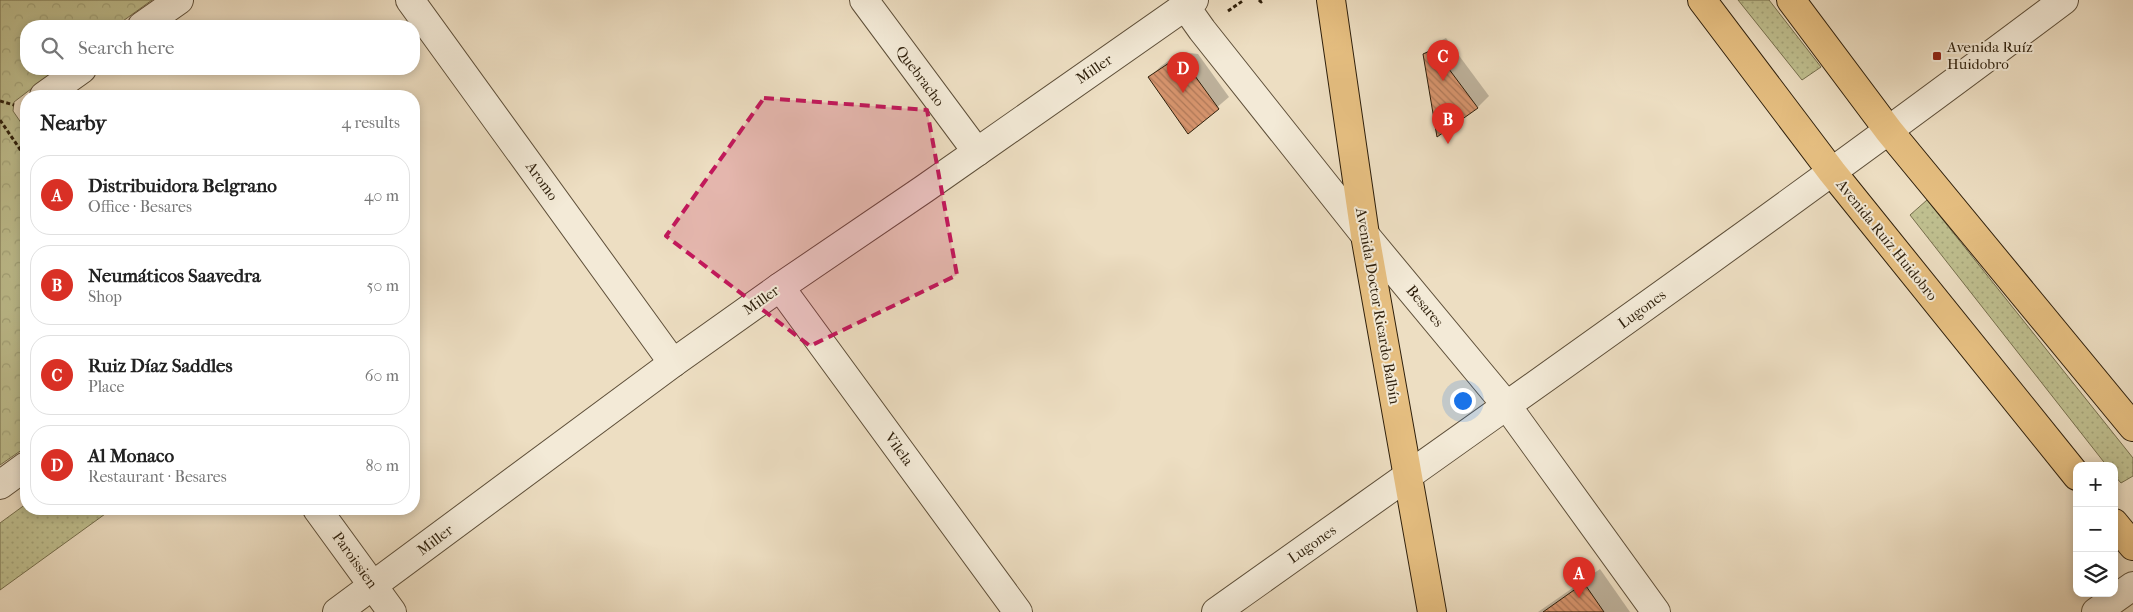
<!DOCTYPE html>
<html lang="en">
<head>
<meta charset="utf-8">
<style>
	body { margin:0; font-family:"IM FELL French Canon",serif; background:#f6f6f6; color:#222 }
	.controls { position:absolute; right:15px; bottom:15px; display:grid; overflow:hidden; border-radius:10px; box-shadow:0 2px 8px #0003 }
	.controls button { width:45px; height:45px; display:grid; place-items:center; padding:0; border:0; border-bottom:1px solid #e0e0e0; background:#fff; color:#222; font:25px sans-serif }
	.you { position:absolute; left:1462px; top:400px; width:18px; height:18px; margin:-12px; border:4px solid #fff; border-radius:50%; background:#1a73e8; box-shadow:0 0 0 8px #1a73e833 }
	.badge { display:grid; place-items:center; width:32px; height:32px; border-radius:50%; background:#d93025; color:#fff; font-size:16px; font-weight:700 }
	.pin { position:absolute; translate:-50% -41px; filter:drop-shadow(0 1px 2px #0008) }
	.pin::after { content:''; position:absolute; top:26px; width:18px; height:15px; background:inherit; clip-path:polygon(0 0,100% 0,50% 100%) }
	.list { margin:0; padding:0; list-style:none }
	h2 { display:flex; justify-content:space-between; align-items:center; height:65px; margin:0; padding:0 20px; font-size:21px }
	h2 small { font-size:16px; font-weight:400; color:#767676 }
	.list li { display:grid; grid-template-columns:32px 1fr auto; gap:15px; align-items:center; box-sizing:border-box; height:80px; margin:0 10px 10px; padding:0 10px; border:1px solid #e0e0e0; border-radius:20px }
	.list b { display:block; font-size:19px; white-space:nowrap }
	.list p { margin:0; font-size:16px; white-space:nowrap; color:#767676 }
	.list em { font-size:16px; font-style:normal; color:#767676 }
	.icon { flex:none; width:28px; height:28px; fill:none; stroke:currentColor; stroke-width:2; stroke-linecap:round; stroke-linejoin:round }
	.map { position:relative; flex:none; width:2133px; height:612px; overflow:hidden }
	.search { position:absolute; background:#fff; box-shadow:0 2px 8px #0003; left:20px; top:20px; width:400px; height:55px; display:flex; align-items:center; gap:12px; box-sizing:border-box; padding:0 18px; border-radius:20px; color:#767676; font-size:19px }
	.panel { position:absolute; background:#fff; box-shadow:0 2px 8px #0003; left:20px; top:90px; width:400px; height:425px; border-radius:20px }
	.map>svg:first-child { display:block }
	.grass { fill:url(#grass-dots); stroke:#766f4d }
	.park { fill:url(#park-crowns); stroke:#766f4d }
	.shadow { fill:#0003 }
	.building { fill:url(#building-back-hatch); stroke:#2e1f0b }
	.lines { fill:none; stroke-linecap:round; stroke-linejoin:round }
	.minor-casing { stroke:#5e4f39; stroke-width:30 }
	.major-casing { stroke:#2e1f0b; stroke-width:30 }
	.path { stroke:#2e1f0b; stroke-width:3; stroke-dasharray:4 2.5; stroke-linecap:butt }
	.minor { stroke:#f3ead7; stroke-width:28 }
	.major { stroke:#e6bf81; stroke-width:28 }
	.marked { fill:#c2185b; fill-opacity:0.2; stroke:#c2185b; stroke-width:4; stroke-dasharray:10 6; stroke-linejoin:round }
	.poi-dot { fill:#8f2418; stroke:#f3ead7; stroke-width:2 }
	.labels { text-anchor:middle; stroke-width:4; stroke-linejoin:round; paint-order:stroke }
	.poi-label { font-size:15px; fill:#2e1f0b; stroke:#f3ead7; text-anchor:start }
	.street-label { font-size:15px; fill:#2e1f0b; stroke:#f3ead7 }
</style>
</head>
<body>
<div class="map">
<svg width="2133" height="612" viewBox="0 0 2133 612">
	<defs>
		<pattern id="grass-dots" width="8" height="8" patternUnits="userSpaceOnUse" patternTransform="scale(1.25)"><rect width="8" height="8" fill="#bfbf8f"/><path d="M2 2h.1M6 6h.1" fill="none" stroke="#a4a47a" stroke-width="1.8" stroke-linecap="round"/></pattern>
		<pattern id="park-crowns" width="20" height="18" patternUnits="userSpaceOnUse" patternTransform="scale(1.25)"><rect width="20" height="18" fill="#bfbf8f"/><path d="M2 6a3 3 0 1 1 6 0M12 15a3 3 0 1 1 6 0" fill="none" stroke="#a4a47a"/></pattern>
		<pattern id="building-back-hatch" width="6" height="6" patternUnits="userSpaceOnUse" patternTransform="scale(1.25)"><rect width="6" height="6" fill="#d6946d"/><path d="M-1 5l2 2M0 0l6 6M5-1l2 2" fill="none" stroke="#ae7858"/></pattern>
	</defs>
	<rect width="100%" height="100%" fill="#eddec2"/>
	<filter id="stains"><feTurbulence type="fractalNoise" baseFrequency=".004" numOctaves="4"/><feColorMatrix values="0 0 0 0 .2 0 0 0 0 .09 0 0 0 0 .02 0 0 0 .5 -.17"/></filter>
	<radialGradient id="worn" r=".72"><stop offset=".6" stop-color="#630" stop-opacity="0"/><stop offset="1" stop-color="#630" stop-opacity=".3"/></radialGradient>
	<g class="grass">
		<polygon points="1738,0 1769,0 1821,67 1802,80"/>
		<polygon points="1927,200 2133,458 2133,476 2121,483 2114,475 2114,466 2107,466 1910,215"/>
		<polygon points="26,504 26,509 112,509 0,590 0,523"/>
	</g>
	<polygon class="park" points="0,0 152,0 116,26 26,26 26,69 57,69 14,102 13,111 26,130 26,447 0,465"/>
	<g class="shadow">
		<polygon points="1446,38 1489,96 1478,107 1424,55 1436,43"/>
		<polygon points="1181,52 1198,54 1229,97 1188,132 1149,78 1161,66"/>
		<polygon points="1600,569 1630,612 1538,612"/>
	</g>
	<g class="building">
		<polygon points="1434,49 1478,108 1437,137 1423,54"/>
		<polygon points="1169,63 1187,65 1219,109 1188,134 1148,77"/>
		<polygon points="1584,583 1604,612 1543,612"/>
	</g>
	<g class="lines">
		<g class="minor-casing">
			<g id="minor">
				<polyline points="410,0 673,363"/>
				<polyline points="864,0 977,152"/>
				<polyline points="1185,6 1202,30 1365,235 1507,406 1656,612"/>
				<polyline points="142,26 179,0"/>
				<polyline points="44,96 82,69"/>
				<polyline points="780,287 1018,612"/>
				<polyline points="0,485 26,466"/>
				<polyline points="317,509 392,612"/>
				<polyline points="337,612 673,363 780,287 924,189 1194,0"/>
				<path d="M1216,612c284,-202 569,-402 848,-612"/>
				<polyline points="2096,612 2133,586"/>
			</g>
		</g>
		<g class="major-casing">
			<g id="major">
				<polyline points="1331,0 1365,235 1432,612"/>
				<polyline points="1702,0 1832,172 2077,476"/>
				<polyline points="1791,0 1889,131 2133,427"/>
				<polyline points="2114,523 2133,546"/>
			</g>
		</g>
		<g class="path">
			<polyline points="1259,0 1261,2 1264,0"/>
			<polyline points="1228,11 1244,0"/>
			<polyline points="0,101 14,105"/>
			<polyline points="0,120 26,158"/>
		</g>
		<use href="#minor" class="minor"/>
		<use href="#major" class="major"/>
	</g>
	<path class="marked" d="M764,98l163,12 30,165 -147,71 -144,-110z"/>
	<rect class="poi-dot" x="1932" y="51" width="10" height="10" rx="2.5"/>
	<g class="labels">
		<g class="poi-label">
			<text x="1947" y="52">Avenida Ruíz<tspan x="1947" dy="17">Huidobro</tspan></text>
		</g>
		<g class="street-label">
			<text transform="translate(1094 69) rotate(-34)" y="5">Miller</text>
			<text transform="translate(920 76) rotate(53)" y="5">Quebracho</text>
			<text transform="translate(542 181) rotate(54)" y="5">Aromo</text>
			<text transform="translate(1887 240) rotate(51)" y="5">Avenida Ruiz Huidobro</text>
			<text transform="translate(761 300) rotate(-35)" y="5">Miller</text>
			<text transform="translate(1378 306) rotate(80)" y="5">Avenida Doctor Ricardo Balbín</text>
			<text transform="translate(1425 306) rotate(50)" y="5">Besares</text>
			<text transform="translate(1642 309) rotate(-36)" y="5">Lugones</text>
			<text transform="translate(899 449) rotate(54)" y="5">Vilela</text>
			<text transform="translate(435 540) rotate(-37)" y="5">Miller</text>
			<text transform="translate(1312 544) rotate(-35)" y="5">Lugones</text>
			<text transform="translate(355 560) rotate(54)" y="5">Paroissien</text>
		</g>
	</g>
	<rect width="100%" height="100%" filter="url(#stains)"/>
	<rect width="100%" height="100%" fill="url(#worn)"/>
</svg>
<div class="controls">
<button>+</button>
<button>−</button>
<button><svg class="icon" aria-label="layers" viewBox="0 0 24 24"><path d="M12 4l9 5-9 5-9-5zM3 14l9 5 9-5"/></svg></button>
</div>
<div class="you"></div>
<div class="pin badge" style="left:1579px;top:598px">A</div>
<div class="pin badge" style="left:1448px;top:144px">B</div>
<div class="pin badge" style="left:1443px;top:81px">C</div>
<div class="pin badge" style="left:1183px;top:93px">D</div>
<div class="search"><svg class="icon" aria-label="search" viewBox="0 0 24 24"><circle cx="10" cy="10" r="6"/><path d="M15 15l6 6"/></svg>Search here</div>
<section class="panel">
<h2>Nearby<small>4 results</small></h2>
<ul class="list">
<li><span class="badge">A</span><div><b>Distribuidora Belgrano</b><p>Office · Besares</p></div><em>40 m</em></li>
<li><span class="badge">B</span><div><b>Neumáticos Saavedra</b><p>Shop</p></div><em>50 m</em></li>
<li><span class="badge">C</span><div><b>Ruiz Díaz Saddles</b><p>Place</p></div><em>60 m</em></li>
<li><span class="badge">D</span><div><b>Al Monaco</b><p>Restaurant · Besares</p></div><em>80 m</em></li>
</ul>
</section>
</div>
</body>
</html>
